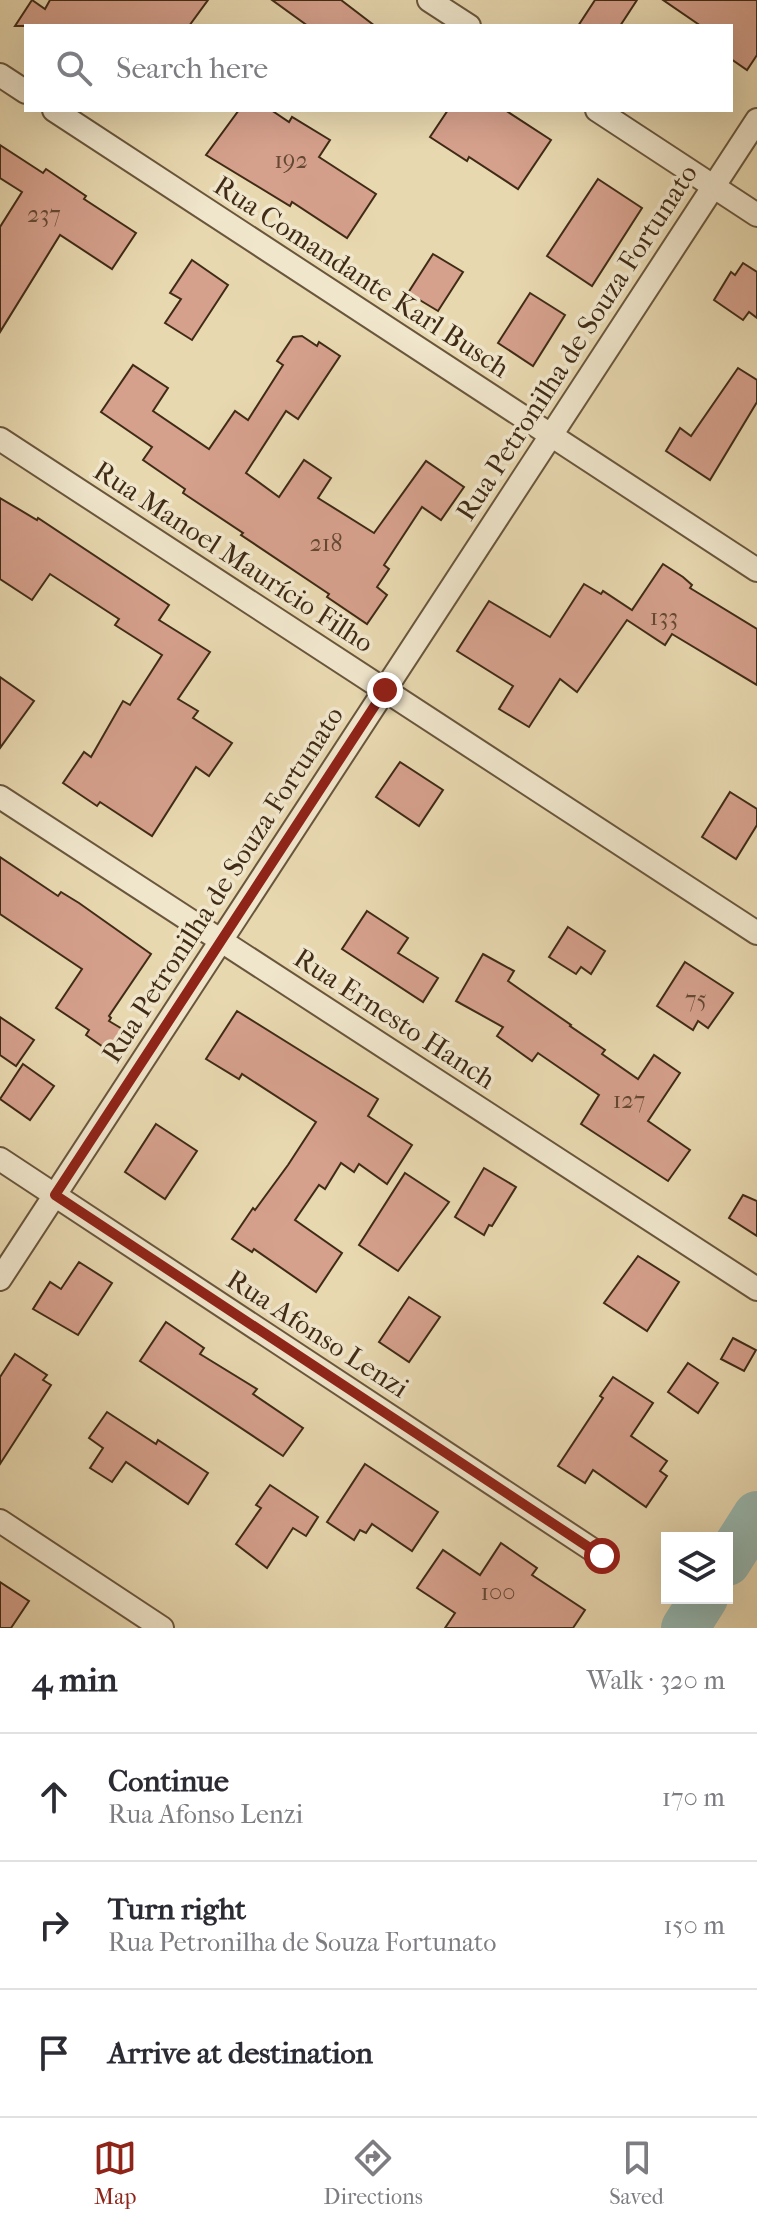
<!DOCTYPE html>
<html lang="en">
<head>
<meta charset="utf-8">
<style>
	body { margin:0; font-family:"IM FELL French Canon",serif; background:#f7f7f7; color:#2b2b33 }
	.controls { position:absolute; right:24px; bottom:24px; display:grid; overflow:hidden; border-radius:0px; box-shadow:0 8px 32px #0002 }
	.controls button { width:72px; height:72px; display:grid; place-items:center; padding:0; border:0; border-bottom:2px solid #e1e1e2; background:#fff; color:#2b2b33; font:40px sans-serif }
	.stop { position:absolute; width:24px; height:24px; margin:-18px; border:6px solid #8f2418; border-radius:50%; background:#fff }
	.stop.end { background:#8f2418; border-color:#fff; box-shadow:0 2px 8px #0008 }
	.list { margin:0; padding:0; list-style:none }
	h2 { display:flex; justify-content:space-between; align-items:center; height:104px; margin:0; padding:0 32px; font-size:34px }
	h2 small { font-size:26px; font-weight:400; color:#7c7c81 }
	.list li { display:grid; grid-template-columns:52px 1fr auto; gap:24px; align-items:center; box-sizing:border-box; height:128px; padding:0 32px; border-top:2px solid #e1e1e2 }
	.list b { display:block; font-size:30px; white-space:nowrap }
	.list p { margin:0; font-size:26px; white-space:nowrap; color:#7c7c81 }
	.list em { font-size:26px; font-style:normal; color:#7c7c81 }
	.icon { flex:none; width:44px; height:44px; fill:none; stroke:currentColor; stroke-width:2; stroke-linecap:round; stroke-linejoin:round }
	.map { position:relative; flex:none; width:757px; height:1628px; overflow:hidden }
	.search { position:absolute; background:#fff; box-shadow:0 8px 32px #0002; left:24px; right:24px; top:24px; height:88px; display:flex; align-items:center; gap:20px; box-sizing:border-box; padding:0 28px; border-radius:0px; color:#7c7c81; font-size:30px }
	.sheet { height:488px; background:#fff }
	nav { display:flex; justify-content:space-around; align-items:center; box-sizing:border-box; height:112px; border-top:2px solid #e1e1e2; background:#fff; font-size:22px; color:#7c7c81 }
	nav a { display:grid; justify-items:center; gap:4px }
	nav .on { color:#8f2418 }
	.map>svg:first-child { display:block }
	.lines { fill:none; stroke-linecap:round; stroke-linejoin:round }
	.river { stroke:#98b9b1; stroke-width:48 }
	.building { fill:#d5a08c; stroke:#402b16; stroke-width:2 }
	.minor-casing { stroke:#6a563c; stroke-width:26 }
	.minor { stroke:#f0e6cc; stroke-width:22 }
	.route { stroke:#8f2418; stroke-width:10 }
	.labels { text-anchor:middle; stroke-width:7; stroke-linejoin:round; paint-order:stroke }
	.number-label { font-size:24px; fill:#654834 }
	.street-label { font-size:28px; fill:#402b16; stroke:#f0e6cc }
</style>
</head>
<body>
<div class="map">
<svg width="757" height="1628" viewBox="0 0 757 1628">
	<rect width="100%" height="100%" fill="#e8d8b0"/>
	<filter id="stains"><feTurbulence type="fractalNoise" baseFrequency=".0025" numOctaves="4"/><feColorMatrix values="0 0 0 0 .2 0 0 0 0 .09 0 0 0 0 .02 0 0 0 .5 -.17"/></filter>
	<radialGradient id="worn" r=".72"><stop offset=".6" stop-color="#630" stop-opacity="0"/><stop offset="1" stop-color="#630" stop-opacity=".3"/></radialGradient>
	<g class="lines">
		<g class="river">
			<polyline points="727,1562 757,1515"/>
			<polyline points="685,1628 704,1598"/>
		</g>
	</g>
	<g class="building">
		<polygon points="32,0 45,9 50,0 208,0 189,26 15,26"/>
		<polygon points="272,0 341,0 375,26 308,26"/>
		<polygon points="595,0 637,0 620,26 578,26"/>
		<polygon points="663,0 757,0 757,55 747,70 731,59 731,26 701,26"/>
		<polygon points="239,110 271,110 289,122 292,117 330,140 319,157 376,194 347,238 292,202 290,206 206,155"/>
		<polygon points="448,110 505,110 551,140 518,189 469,157 467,161 430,137"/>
		<polygon points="0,145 43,173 46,169 86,196 84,199 136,233 112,269 60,235 0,332 0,227 22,192 0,178"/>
		<polygon points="598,179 642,208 592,286 547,256"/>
		<polygon points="433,254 463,272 438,311 408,293"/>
		<polygon points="192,260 228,285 192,340 165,323 181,299 170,293"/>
		<polygon points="743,263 757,272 757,318 749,312 743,320 714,300 731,272 735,275"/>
		<polygon points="530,293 565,315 533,366 498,343"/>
		<polygon points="302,336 317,346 319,342 340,356 298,419 286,411 246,473 279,497 304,460 331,478 318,498 374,533 426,461 464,487 441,520 422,507 384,565 389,569 377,587 387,595 367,624 327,597 329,594 241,535 243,533 183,493 185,489 143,460 152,447 101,412 133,365 168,388 153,411 209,449 235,411 248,420 283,365 277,361 293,337"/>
		<polygon points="738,368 757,380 757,402 710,480 666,451 680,428 691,436"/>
		<polygon points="0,498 37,520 38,518 169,605 159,620 210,652 178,699 198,711 193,718 232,743 209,776 196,767 152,836 100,802 97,806 63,783 84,752 91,757 123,701 130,705 162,655 115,625 119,619 50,574 32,600 0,579"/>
		<polygon points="663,564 683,577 692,585 690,588 757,629 757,685 672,634 665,645 627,620 577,692 560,679 529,727 499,709 513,686 457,651 489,601 550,637 584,584 601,594 603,591 632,610"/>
		<polygon points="0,677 34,701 0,748"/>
		<polygon points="400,762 443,790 419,826 376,797"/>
		<polygon points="730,792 757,809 757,825 736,859 702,837"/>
		<polygon points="0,857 58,896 61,892 79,903 151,954 109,1016 111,1018 109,1021 124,1030 109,1051 86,1035 89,1030 56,1008 82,969 0,914"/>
		<polygon points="367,911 408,938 398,953 438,978 423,1002 342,949"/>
		<polygon points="568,927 605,951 591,974 581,967 576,974 549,957"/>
		<polygon points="483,954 514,971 508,981 571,1025 570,1026 605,1050 602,1054 638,1079 654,1055 680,1073 648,1121 690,1150 668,1181 581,1124 599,1095 538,1053 532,1061 497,1036 503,1027 456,1001"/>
		<polygon points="685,962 733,993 708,1028 698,1021 693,1030 657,1006"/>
		<polygon points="237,1011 378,1099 368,1116 412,1145 387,1184 359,1164 354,1172 341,1163 325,1189 319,1185 295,1220 342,1253 316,1292 254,1249 252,1252 232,1239 253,1208 255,1210 288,1165 316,1122 242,1074 239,1079 206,1059"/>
		<polygon points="0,1017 34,1040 16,1066 0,1055"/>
		<polygon points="23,1064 54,1086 30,1120 0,1099"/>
		<polygon points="156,1124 197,1151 165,1199 125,1172"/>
		<polygon points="484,1168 516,1187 492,1226 489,1225 484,1235 455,1217"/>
		<polygon points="405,1173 449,1202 398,1271 359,1245"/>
		<polygon points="743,1195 757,1201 757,1236 729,1218"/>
		<polygon points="638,1256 679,1282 647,1331 604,1303"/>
		<polygon points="79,1262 112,1283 78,1335 33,1309 50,1282 61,1289"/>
		<polygon points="409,1297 440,1317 409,1362 379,1342"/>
		<polygon points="166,1322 204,1348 200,1354 257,1389 253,1394 303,1428 283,1456 140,1361"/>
		<polygon points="733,1338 756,1350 744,1371 721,1359"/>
		<polygon points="15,1354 47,1375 43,1380 51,1385 0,1464 0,1377"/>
		<polygon points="688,1363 718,1383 698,1413 668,1392"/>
		<polygon points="613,1377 653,1403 631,1436 667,1461 660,1471 667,1476 646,1507 593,1470 585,1483 558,1466 603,1398 600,1396"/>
		<polygon points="107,1412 156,1444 158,1440 208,1473 188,1504 126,1462 112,1482 90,1468 103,1448 89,1438"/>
		<polygon points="365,1464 438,1512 412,1551 372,1524 366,1533 360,1530 354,1540 327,1522"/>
		<polygon points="270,1485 318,1517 306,1536 293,1528 267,1568 236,1544 261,1508 256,1505"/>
		<polygon points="501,1543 537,1568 532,1575 585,1610 573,1628 445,1628 455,1613 417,1588 443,1550 480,1575"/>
		<polygon points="0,1582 29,1601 11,1628 0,1628"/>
	</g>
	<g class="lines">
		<g class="minor-casing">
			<g id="minor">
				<polyline points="429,0 469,26"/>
				<polyline points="0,75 26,92"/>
				<polyline points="54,110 757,570"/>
				<polyline points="597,110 757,215"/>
				<polyline points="0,439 757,933"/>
				<polyline points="0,797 757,1289"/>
				<polyline points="0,1159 602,1556"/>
				<polyline points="0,1279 757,120"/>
				<polyline points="0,1521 162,1628"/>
			</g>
		</g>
		<use href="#minor" class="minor"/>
	</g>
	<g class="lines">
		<polyline class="route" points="385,690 55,1195 602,1556"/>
	</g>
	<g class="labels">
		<g class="number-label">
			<text x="291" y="168">192</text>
			<text x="44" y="222">237</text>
			<text x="326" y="551">218</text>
			<text x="664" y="625">133</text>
			<text x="696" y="1007">75</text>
			<text x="629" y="1108">127</text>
			<text x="498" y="1600">100</text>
		</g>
		<g class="street-label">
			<text transform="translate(362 276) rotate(33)" y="10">Rua Comandante Karl Busch</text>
			<text transform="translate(576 342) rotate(-57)" y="10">Rua Petronilha de Souza Fortunato</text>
			<text transform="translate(234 556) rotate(33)" y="10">Rua Manoel Maurício Filho</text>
			<text transform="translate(222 884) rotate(-57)" y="10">Rua Petronilha de Souza Fortunato</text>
			<text transform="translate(395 1018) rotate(33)" y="10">Rua Ernesto Hanch</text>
			<text transform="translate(318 1333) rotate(33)" y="10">Rua Afonso Lenzi</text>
		</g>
	</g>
	<rect width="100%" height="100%" filter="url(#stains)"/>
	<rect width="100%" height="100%" fill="url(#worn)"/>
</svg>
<div class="controls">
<button><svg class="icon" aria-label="layers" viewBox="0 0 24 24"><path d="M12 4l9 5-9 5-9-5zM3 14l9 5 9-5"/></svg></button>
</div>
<div class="stop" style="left:602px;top:1556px"></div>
<div class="stop end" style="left:385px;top:690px"></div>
<div class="search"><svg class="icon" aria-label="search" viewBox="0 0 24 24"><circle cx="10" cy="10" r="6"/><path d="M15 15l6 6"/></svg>Search here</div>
</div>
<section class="sheet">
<h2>4 min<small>Walk · 320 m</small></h2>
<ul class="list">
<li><svg class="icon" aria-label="ahead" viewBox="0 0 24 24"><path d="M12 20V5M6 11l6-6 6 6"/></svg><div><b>Continue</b><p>Rua Afonso Lenzi</p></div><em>170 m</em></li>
<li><svg class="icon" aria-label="right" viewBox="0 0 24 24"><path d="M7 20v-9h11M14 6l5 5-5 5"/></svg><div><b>Turn right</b><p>Rua Petronilha de Souza Fortunato</p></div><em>150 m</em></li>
<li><svg class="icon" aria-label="arrive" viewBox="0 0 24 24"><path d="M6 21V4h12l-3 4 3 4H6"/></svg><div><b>Arrive at destination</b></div></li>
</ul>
</section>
<nav>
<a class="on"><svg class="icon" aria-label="map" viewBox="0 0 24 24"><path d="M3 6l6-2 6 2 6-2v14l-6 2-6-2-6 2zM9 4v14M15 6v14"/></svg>Map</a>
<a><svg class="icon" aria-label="directions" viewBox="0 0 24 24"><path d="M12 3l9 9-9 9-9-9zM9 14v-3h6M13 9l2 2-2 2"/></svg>Directions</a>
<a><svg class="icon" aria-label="saved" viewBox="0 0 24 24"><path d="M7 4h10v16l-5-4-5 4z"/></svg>Saved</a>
</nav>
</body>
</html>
